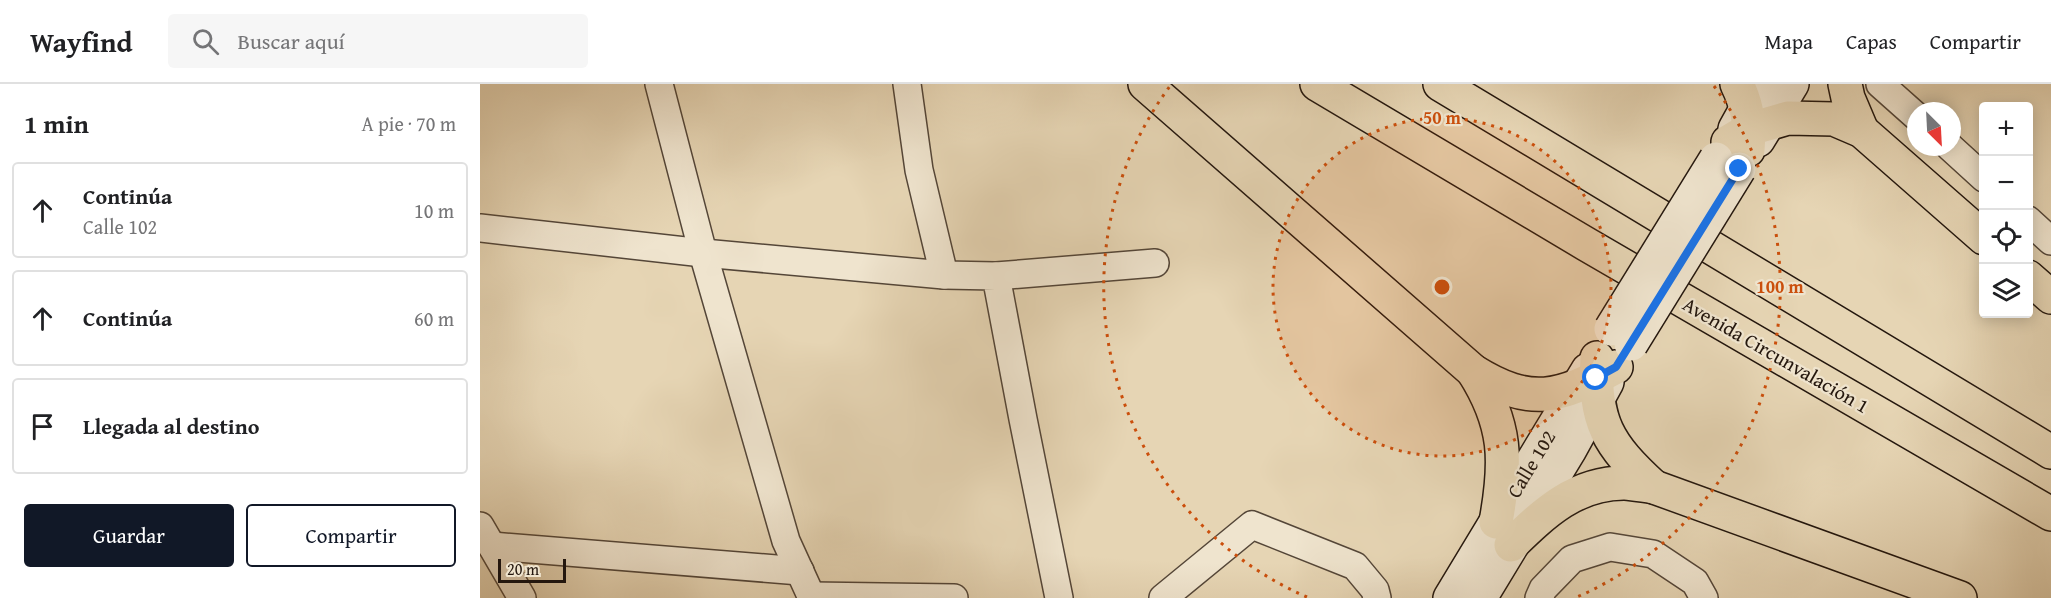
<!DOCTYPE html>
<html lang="es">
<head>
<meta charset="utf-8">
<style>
	body { margin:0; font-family:"Gentium Book Plus",serif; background:#f6f6f6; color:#202124 }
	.controls { position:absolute; right:18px; top:18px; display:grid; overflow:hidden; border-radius:6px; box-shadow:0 3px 15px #0003 }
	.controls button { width:54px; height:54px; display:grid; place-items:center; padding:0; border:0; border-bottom:2px solid #e0e0e0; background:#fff; color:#202124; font:30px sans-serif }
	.compass { position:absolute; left:1427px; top:18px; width:54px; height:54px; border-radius:50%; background:#fff; box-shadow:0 3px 15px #0003; rotate:156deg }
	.scale { position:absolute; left:18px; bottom:15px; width:68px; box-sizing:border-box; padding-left:6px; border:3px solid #24170e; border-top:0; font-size:16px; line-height:21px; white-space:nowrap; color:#24170e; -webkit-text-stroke:4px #efe4ce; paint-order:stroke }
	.stop { position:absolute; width:18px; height:18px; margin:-14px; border:4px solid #1a73e8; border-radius:50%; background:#fff }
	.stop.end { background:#1a73e8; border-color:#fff; box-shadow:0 2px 6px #0008 }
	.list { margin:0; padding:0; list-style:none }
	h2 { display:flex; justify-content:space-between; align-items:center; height:78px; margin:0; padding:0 24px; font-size:26px }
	h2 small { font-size:20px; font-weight:400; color:#757577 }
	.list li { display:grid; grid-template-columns:39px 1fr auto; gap:18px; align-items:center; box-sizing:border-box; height:96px; margin:0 12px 12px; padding:0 12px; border:2px solid #e0e0e0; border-radius:6px }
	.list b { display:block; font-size:22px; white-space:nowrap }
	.list p { margin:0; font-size:20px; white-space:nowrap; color:#757577 }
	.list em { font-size:20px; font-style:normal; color:#757577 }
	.actions { display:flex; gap:12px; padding:18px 24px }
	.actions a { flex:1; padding:14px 0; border:2px solid #111827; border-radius:6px; text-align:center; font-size:21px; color:#111827 }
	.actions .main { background:#111827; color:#fff }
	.icon { flex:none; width:33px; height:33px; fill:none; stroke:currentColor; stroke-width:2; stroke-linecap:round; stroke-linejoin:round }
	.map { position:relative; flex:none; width:1571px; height:514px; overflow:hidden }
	header { display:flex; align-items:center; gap:36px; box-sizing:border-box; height:84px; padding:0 30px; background:#fff; border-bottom:2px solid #e0e0e0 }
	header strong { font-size:28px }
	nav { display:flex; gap:33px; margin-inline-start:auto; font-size:21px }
	.search { width:420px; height:54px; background:#f6f6f6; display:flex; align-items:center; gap:15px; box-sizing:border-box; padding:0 21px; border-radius:6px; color:#757577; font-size:22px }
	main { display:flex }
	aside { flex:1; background:#fff }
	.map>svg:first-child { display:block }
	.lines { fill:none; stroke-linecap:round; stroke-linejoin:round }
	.minor-casing { stroke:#544638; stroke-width:30 }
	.secondary-casing { stroke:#24170e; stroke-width:36 }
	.primary-casing { stroke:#24170e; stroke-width:36 }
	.minor { stroke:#efe4ce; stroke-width:27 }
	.secondary { stroke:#efe4ce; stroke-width:33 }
	.primary { stroke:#e6d5b4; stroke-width:33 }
	.secondary-bridge-casing { stroke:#24170e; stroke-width:36; stroke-linecap:butt }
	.secondary-bridge { stroke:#efe4ce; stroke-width:33 }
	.route { stroke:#1a73e8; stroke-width:8 }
	.ring { fill:none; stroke:#cb4f0c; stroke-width:3; stroke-dasharray:3 6 }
	.labels { text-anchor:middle; stroke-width:4.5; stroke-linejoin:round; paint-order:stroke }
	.street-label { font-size:20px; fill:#24170e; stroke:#efe4ce }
	.centre { fill:#cb4f0c; stroke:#efe4ce; stroke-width:3 }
	.ring-label { font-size:18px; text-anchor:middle; font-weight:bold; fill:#cb4f0c; stroke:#efe4ce; stroke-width:4.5; stroke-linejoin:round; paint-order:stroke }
</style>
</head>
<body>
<header>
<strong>Wayfind</strong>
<div class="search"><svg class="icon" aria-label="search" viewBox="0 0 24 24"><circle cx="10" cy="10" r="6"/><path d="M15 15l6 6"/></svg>Buscar aquí</div>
<nav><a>Mapa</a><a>Capas</a><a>Compartir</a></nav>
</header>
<main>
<aside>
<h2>1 min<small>A pie · 70 m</small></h2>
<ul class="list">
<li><svg class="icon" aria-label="ahead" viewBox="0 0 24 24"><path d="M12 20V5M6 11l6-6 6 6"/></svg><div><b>Continúa</b><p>Calle 102</p></div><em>10 m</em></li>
<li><svg class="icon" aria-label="ahead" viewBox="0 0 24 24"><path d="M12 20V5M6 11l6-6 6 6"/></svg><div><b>Continúa</b></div><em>60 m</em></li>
<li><svg class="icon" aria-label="arrive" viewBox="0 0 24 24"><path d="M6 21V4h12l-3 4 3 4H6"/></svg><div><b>Llegada al destino</b></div></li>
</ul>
<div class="actions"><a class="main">Guardar</a><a>Compartir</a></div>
</aside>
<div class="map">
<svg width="1571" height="514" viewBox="0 0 1571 514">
	<rect width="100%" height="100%" fill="#e6d5b4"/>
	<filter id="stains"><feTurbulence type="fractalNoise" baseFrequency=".00333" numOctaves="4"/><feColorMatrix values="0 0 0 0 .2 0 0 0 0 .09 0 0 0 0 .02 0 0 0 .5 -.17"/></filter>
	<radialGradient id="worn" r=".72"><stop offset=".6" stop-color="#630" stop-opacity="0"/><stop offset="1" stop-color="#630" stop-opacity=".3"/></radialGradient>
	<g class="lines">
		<g class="minor-casing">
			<g id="minor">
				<polyline points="179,0 223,169 306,457 332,514"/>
				<polyline points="427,0 439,86 464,191"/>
				<polyline points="1400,0 1436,32"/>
				<polyline points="1470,63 1504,94"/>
				<polyline points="1548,136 1571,157"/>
				<polyline points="0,144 223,169 464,191 516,192 543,335 579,514"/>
				<polyline points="516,192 675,179"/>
				<polyline points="0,442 42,514"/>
				<polyline points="12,462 320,487"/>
				<polyline points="331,512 474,514"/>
				<polyline points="683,514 772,441 875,482 895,506 897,514"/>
				<polyline points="1059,514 1063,505 1092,475 1130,463 1173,470 1215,498 1224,514"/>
			</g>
		</g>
		<g class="secondary-casing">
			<g id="secondary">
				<polyline points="1255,45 1280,0"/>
				<polyline points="1278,56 1312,0"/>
				<polyline points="970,514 1108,286"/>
				<polyline points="1000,514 1089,367 1127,298"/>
			</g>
		</g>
		<g class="primary-casing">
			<g id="primary">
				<path d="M665,0l328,287c58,36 86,27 143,-4"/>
				<polyline points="837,0 1106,160 1571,430"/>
				<polyline points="960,0 1571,368"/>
				<path d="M1257,0c11,22 13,41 11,66"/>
				<polyline points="1365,0 1368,14 1382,47"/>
				<polyline points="1248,58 1270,45 1308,34 1354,35 1382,47 1504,154"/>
				<polyline points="1548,193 1571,213"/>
				<path d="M1117,274c-3,64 10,86 57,129"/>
				<path d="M993,287c34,53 34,91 23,151"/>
				<path d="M1031,461c33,-32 65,-63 115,-62 9,1 19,2 28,4l306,111"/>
			</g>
		</g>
		<use href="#minor" class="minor"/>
		<use href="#secondary" class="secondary"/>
		<use href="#primary" class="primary"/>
		<g class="secondary-bridge-casing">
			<g id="secondary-bridge">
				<polyline points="1131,245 1236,75"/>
				<polyline points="1151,260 1259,85"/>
			</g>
		</g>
		<use href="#secondary-bridge" class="secondary-bridge"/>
	</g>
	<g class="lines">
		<polyline class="route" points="1116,294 1136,283 1259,85"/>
	</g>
	<circle cx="962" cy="203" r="169" fill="#cb4f0c" fill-opacity=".12"/>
	<g class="ring">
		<circle cx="962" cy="203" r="169"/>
		<path d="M827 513A338 338 0 0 1 690 2M1234 2A338 338 0 0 1 1097 513"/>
	</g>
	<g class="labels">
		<g class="street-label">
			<text transform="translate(1296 271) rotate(30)" y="7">Avenida Circunvalación 1</text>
			<text transform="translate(1051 380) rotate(-59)" y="7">Calle 102</text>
		</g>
	</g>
	<circle cx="962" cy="203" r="9" class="centre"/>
	<g class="ring-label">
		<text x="962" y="40">50 m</text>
		<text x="1300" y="209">100 m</text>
	</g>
	<rect width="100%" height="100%" filter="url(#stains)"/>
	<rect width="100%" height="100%" fill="url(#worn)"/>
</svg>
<div class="controls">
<button>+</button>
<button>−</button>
<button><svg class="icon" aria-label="locate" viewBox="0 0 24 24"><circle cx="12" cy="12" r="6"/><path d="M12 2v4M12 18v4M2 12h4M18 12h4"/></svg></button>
<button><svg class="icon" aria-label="layers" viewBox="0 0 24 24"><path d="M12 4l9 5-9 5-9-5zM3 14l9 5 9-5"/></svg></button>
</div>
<svg class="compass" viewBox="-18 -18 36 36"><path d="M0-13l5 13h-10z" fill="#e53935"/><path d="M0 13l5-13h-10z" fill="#757577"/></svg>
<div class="scale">20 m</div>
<div class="stop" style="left:1116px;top:294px"></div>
<div class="stop end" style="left:1259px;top:85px"></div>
</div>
</main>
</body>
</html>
